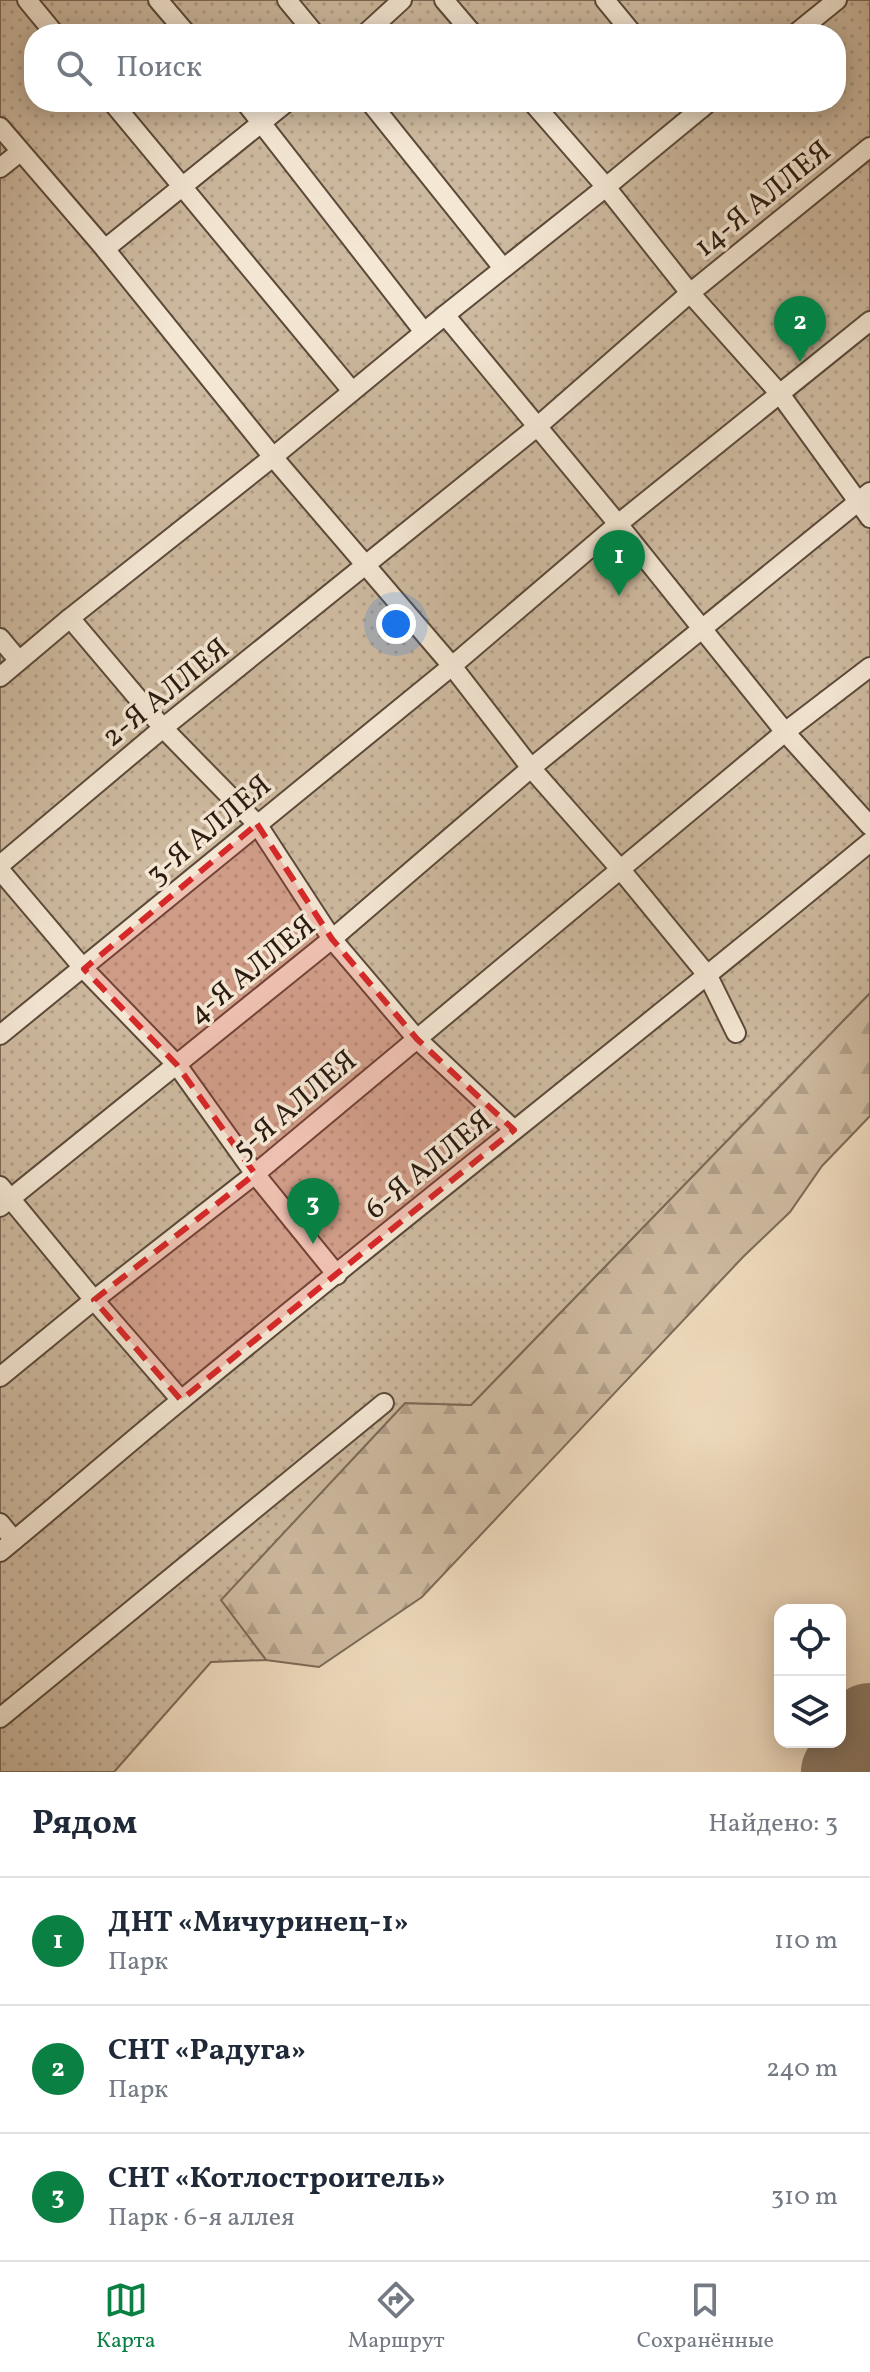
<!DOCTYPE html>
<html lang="ru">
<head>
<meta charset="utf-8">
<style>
	body { margin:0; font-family:Vollkorn,serif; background:#f6f6f7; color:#1f2937 }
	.controls { position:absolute; right:24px; bottom:24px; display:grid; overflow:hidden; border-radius:16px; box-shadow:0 4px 20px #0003 }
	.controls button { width:72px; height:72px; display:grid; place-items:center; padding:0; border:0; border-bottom:2px solid #e0e1e3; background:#fff; color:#1f2937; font:40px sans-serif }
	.you { position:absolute; left:396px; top:624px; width:28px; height:28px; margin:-20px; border:6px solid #fff; border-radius:50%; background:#1a73e8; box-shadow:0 0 0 12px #1a73e833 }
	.badge { display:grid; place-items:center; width:52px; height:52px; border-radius:50%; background:#0b8043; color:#fff; font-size:26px; font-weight:700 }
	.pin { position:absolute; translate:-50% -66px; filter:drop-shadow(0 2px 4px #0008) }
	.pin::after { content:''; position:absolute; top:42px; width:28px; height:24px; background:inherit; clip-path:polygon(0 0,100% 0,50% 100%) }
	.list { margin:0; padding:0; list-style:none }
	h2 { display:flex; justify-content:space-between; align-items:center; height:104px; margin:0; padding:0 32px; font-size:34px }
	h2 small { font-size:26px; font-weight:400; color:#747a83 }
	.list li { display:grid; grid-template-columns:52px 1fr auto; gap:24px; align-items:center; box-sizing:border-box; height:128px; padding:0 32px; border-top:2px solid #e0e1e3 }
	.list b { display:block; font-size:30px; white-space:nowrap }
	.list p { margin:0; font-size:26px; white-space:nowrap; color:#747a83 }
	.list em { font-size:26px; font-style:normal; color:#747a83 }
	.icon { flex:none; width:44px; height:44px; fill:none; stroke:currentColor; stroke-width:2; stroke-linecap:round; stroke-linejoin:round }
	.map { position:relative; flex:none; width:870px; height:1772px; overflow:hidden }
	.search { position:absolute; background:#fff; box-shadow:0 4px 20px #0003; left:24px; right:24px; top:24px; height:88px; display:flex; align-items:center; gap:20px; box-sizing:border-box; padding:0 28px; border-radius:32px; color:#747a83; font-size:30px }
	.sheet { height:488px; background:#fff }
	nav { display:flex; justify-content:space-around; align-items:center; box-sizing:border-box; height:112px; border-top:2px solid #e0e1e3; background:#fff; font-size:22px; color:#747a83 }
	nav a { display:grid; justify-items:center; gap:4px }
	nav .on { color:#0b8043 }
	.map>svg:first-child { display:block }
	.forest { fill:url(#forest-firs); stroke:#7c6a57; stroke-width:2 }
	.garden { fill:url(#garden-dots); stroke:#7c6a57; stroke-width:2; fill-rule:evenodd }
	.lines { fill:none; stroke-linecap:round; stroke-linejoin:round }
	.runway { stroke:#8c7a66; stroke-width:90 }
	.minor-casing { stroke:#5b4a3a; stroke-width:22 }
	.minor { stroke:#f4e7d4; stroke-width:18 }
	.marked { fill:#d62828; fill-opacity:0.2; stroke:#d62828; stroke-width:6; stroke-dasharray:16 10; stroke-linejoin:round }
	.labels { text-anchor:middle; stroke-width:7; stroke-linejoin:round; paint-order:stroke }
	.street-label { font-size:30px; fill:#2a1a0f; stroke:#f4e7d4 }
</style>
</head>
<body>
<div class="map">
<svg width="870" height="1772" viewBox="0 0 870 1772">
	<defs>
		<pattern id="forest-firs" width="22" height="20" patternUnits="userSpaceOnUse" patternTransform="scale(2)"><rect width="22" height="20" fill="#cdb99f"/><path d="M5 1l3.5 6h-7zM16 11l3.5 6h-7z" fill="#b09e88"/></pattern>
		<pattern id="garden-dots" width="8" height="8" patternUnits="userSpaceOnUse" patternTransform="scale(2)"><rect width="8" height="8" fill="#cdb99f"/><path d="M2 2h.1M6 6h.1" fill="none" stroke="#b09e88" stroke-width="1.8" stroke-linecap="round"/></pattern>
	</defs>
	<rect width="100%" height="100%" fill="#eedabd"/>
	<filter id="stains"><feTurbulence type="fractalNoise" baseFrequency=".0025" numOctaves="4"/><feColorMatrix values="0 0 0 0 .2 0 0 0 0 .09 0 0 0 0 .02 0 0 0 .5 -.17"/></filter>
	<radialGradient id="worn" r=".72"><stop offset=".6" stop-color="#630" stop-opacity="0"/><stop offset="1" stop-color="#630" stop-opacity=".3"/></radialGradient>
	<polygon class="forest" points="870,993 870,1116 822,1166 790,1212 743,1257 422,1597 319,1667 266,1660 220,1600 405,1403 471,1405"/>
	<path class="garden" d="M0,0h870v993l-399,412 -66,-2 -184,197 45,60 -55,2 -97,110h-114zM34,34h802v68h-802z"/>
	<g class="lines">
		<polyline class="runway" points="846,1772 870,1728"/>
		<g class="minor-casing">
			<g id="minor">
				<polyline points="27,0 55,34"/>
				<polyline points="158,0 187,34"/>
				<polyline points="287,0 315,34"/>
				<polyline points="444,0 473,34"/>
				<polyline points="605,0 633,34"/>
				<polyline points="365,34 402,0"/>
				<polyline points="795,34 837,0"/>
				<polyline points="112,102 352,391"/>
				<polyline points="245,102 424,332"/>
				<polyline points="370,102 503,268"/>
				<polyline points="532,102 606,187 690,293 780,394 870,518"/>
				<polyline points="0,127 105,249 273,457 452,666 531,768 621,870 708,976 736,1033"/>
				<polyline points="0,168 20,152"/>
				<polyline points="105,249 287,102"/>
				<polyline points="445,315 618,524 785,732 870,826"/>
				<polyline points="70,618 163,728 257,824 332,939 417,1039 514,1130"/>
				<polyline points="0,638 19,661"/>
				<polyline points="0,677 70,618 273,457 445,315 606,187 709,102"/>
				<polyline points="0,865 163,728 538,426 690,293 870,147"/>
				<polyline points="0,870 84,969 177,1065 255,1174 337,1275"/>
				<polyline points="0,1035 452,666 618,524 870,321"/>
				<polyline points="0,1186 94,1300 181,1400"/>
				<polyline points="0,1207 332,939 531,768 870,492"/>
				<polyline points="0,1377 94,1300 255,1174 785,732 870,667"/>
				<polyline points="0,1523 14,1540"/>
				<path d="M0,1552c61,-50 120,-102 180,-151 229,-189 462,-370 690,-559"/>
				<polyline points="0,1718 384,1403"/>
			</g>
		</g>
		<use href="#minor" class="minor"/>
	</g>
	<path class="marked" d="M257,824l75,115 85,100 97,91 -333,270 -87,-100 161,-126 -78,-109 -93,-96z"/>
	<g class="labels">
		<g class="street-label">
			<text transform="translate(762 198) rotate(-39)" y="10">14-Я АЛЛЕЯ</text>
			<text transform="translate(165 692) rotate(-39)" y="10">2-Я АЛЛЕЯ</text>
			<text transform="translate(208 829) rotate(-40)" y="10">3-Я АЛЛЕЯ</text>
			<text transform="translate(251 969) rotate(-39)" y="10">4-Я АЛЛЕЯ</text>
			<text transform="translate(294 1104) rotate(-40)" y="10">5-Я АЛЛЕЯ</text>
			<text transform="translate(428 1164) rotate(-39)" y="10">6-Я АЛЛЕЯ</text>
		</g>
	</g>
	<rect width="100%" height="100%" filter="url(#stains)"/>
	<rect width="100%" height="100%" fill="url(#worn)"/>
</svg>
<div class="controls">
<button><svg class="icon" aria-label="locate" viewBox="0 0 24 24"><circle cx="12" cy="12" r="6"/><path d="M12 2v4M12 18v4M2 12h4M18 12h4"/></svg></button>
<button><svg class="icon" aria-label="layers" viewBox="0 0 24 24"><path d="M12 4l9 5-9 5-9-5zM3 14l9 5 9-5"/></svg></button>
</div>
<div class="you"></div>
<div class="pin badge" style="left:619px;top:596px">1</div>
<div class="pin badge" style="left:800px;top:362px">2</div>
<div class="pin badge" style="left:313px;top:1244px">3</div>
<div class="search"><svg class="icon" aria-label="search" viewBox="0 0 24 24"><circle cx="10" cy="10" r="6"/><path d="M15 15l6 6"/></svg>Поиск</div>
</div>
<section class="sheet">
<h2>Рядом<small>Найдено: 3</small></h2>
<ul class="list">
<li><span class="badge">1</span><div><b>ДНТ «Мичуринец-1»</b><p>Парк</p></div><em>110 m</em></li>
<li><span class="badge">2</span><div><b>СНТ «Радуга»</b><p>Парк</p></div><em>240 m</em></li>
<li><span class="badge">3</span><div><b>СНТ «Котлостроитель»</b><p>Парк · 6-я аллея</p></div><em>310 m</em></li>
</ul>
</section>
<nav>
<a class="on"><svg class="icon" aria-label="map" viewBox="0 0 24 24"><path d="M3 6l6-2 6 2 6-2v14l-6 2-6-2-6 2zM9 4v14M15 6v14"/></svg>Карта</a>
<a><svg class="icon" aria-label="directions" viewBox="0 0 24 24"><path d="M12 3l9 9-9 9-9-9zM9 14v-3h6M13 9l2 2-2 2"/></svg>Маршрут</a>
<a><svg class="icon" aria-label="saved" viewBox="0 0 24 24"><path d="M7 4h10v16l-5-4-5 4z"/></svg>Сохранённые</a>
</nav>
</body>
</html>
